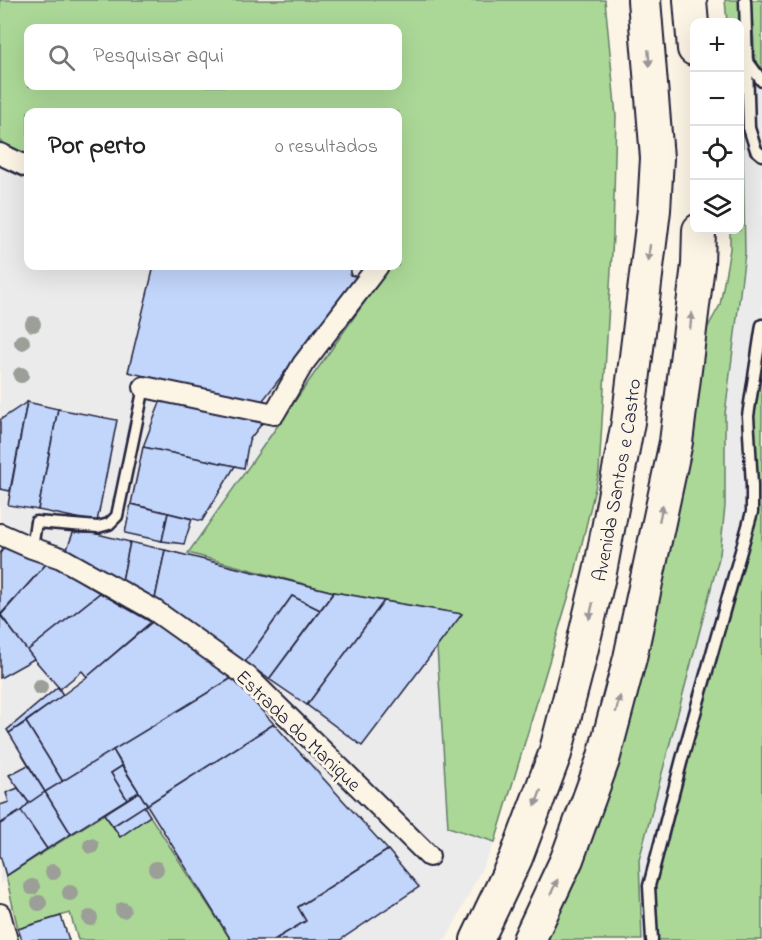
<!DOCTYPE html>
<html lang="pt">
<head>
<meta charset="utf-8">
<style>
	body { margin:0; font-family:"Indie Flower",sans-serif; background:#f6f6f6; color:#222 }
	.controls { position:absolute; right:18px; top:18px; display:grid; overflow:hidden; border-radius:12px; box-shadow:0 6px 24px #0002 }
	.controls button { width:54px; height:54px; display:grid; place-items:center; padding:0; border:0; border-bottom:2px solid #e0e0e0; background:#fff; color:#222; font:30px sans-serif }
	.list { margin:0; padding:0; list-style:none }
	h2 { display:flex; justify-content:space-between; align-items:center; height:78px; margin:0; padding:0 24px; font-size:26px }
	h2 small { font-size:20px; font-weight:400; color:#767676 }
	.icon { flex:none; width:33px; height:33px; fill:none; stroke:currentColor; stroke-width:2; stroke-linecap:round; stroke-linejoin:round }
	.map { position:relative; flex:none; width:762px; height:940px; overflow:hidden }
	.search { position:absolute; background:#fff; box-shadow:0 6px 24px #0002; left:24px; top:24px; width:378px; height:66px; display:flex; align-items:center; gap:15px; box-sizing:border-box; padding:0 21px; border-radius:12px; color:#767676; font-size:22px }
	.panel { position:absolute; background:#fff; box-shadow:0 6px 24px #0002; left:24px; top:108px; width:378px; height:162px; border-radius:12px }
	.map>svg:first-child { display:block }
	.built { fill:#ebebec }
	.green { fill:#abd897; stroke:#667d69; stroke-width:1.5; fill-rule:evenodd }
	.building { fill:#c2d5fb; stroke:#22223b; stroke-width:1.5 }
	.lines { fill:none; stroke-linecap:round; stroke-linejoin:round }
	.service-casing { stroke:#22223b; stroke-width:15 }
	.minor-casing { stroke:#22223b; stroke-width:24 }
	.primary-casing { stroke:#22223b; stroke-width:36 }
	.service { stroke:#fcf5e5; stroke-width:10 }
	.minor { stroke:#fcf5e5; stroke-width:20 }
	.primary { stroke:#fcf5e5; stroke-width:32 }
	.tree { fill:#9b9f97 }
	.oneway { fill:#9a9698 }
	.labels { text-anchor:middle; stroke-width:6; stroke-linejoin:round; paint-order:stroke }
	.street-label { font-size:20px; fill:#22223b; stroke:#fcf5e5 }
</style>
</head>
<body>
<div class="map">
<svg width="762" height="940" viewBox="0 0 762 940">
	<rect width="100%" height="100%" fill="#fcf5e5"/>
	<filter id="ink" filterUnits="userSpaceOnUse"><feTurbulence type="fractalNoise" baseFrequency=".0167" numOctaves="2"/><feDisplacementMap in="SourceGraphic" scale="12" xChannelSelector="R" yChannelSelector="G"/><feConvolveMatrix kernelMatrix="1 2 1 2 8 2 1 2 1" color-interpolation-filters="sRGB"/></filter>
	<g filter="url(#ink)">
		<g class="built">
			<polygon points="740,0 762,0 762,940 642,940 639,860 720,554 725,506 725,414 745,253"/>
			<polygon points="0,142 28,155 28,266 390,266 188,553 462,614 448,827 495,842 446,940 231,940 150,816 120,837 7,876 0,885"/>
		</g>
		<g class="green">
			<path d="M0,0h605l11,116 -3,120 -14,236 -27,113 -77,257 -47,-15 -11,-180 24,-33 -127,-22 -146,-39 202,-287h8v-11l1,-3 -1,-4v-136h-370v43l-28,-14zM28,28h370v58h-370z"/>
			<polygon points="725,0 740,0 745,253 725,414 725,506 720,554 639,860 642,940 534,940 595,795 705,332 720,305 730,249 730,230 740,230 740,22 727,22"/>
			<polygon points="751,0 762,0 762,69 755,60"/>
			<polygon points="762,359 762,940 655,940 654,888 706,692 757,511 752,411"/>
			<polygon points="104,814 120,837 150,816 231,940 78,940 70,913 18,929 6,876"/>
		</g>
		<g class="building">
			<polygon points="154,266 352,266 350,275 359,277 260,404 128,372"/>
			<polygon points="161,400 264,421 249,440 244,468 143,447"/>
			<polygon points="27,402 10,491 0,489 0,420"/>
			<polygon points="27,402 58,409 38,510 8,505"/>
			<polygon points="58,409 117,420 97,522 38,510"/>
			<polygon points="143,447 235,466 202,521 131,504"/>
			<polygon points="131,504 168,513 162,541 125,533"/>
			<polygon points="168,513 192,519 184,544 162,541"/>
			<polygon points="73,533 93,533 130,542 122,581 67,549"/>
			<polygon points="130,542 165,550 155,599 122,581"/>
			<polygon points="5,545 48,562 0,615 0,554"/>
			<polygon points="165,550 334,592 320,610 292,596 245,662 155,599"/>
			<polygon points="48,562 100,593 27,651 1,615"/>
			<polygon points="334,592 384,601 307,705 269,679"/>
			<polygon points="100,593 151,622 87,677 82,671 60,689 27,651"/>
			<polygon points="292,596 320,610 269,679 245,662"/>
			<polygon points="384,601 462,614 362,746 307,705"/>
			<polygon points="0,615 34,659 0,678"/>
			<polygon points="157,618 232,678 63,782 26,722 87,677"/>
			<polygon points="232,678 274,724 147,805 113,750"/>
			<polygon points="58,687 63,695 9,733 7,730"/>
			<polygon points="26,722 63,782 45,792 9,733"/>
			<polygon points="274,724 388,850 298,907 306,921 274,940 231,940 147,805"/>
			<polygon points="113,750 122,766 111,773 127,799 71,834 45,792"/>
			<polygon points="28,765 45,792 29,803 9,775"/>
			<polygon points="122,766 139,792 127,799 111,773"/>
			<polygon points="18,788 29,803 21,811 0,824 0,805 9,802 6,793"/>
			<polygon points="45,792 71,834 47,849 21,811 29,803"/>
			<polygon points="139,792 147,805 113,826 104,814"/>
			<polygon points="144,806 150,816 120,837 113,826"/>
			<polygon points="21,811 47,849 6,876 0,855 0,824"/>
			<polygon points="388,850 419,887 340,940 274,940 306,921 298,907"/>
			<polygon points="61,916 69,940 22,940 18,929"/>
		</g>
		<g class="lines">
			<g class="service-casing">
				<g id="service">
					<polyline points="745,0 749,128 756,150 762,155"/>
					<polyline points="748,62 762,81"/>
					<polyline points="32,548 36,522 98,527 109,524 117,516 144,387"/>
					<polyline points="652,940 649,886 682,759 752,512 752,485 748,416 762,325"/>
				</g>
			</g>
			<g class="minor-casing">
				<g id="minor">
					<polyline points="0,154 28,167"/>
					<polyline points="144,387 274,414 303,364 378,266"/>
					<polyline points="0,534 32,548 61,558 154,610 248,677 429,856"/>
					<polyline points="0,914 7,940"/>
				</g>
			</g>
			<g class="primary-casing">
				<g id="primary">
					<polyline points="690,0 694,49"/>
					<path id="s1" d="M477,940l39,-82 39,-104 22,-85 23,-97 28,-150 26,-212 3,-52 -13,-158"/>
					<polyline points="529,940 567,859 603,760 630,658 676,442 698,265 699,230"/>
				</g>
			</g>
			<use href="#service" class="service"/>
			<use href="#minor" class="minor"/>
			<use href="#primary" class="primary"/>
		</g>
		<g class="tree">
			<circle cx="33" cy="324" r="8"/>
			<circle cx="22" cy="342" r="8"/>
			<circle cx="21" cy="375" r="8"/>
			<circle cx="40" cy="687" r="8"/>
			<circle cx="91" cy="846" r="8"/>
			<circle cx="156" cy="869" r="8"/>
			<circle cx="53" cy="872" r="8"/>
			<circle cx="32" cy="887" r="8"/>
			<circle cx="70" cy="893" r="8"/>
			<circle cx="39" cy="903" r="8"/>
			<circle cx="123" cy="910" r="8"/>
			<circle cx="90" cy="918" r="8"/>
		</g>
		<defs><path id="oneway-solid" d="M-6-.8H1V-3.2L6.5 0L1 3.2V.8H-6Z" transform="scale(1.5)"/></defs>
		<g class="oneway">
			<use href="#oneway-solid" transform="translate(649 58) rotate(85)"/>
			<use href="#oneway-solid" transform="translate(649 253) rotate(97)"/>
			<use href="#oneway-solid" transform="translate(691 321) rotate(-83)"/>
			<use href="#oneway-solid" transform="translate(661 513) rotate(-78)"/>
			<use href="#oneway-solid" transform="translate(591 611) rotate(103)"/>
			<use href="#oneway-solid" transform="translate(618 704) rotate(-75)"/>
			<use href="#oneway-solid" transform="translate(538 798) rotate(110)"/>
			<use href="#oneway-solid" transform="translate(554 887) rotate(-65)"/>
		</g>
	</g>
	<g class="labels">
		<g class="street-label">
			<text dy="7" stroke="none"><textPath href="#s1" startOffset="483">Avenida Santos e Castro</textPath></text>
			<text transform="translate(299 730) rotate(44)" y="7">Estrada do Manique</text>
		</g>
	</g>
</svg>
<div class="controls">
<button>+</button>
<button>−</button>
<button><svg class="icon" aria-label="locate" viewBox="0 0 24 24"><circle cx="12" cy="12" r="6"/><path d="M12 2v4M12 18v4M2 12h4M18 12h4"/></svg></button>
<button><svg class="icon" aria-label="layers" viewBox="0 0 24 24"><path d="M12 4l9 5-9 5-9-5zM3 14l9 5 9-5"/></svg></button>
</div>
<div class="search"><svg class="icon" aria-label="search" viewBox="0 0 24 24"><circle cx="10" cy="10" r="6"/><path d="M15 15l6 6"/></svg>Pesquisar aqui</div>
<section class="panel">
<h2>Por perto<small>0 resultados</small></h2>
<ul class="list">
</ul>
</section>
</div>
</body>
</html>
